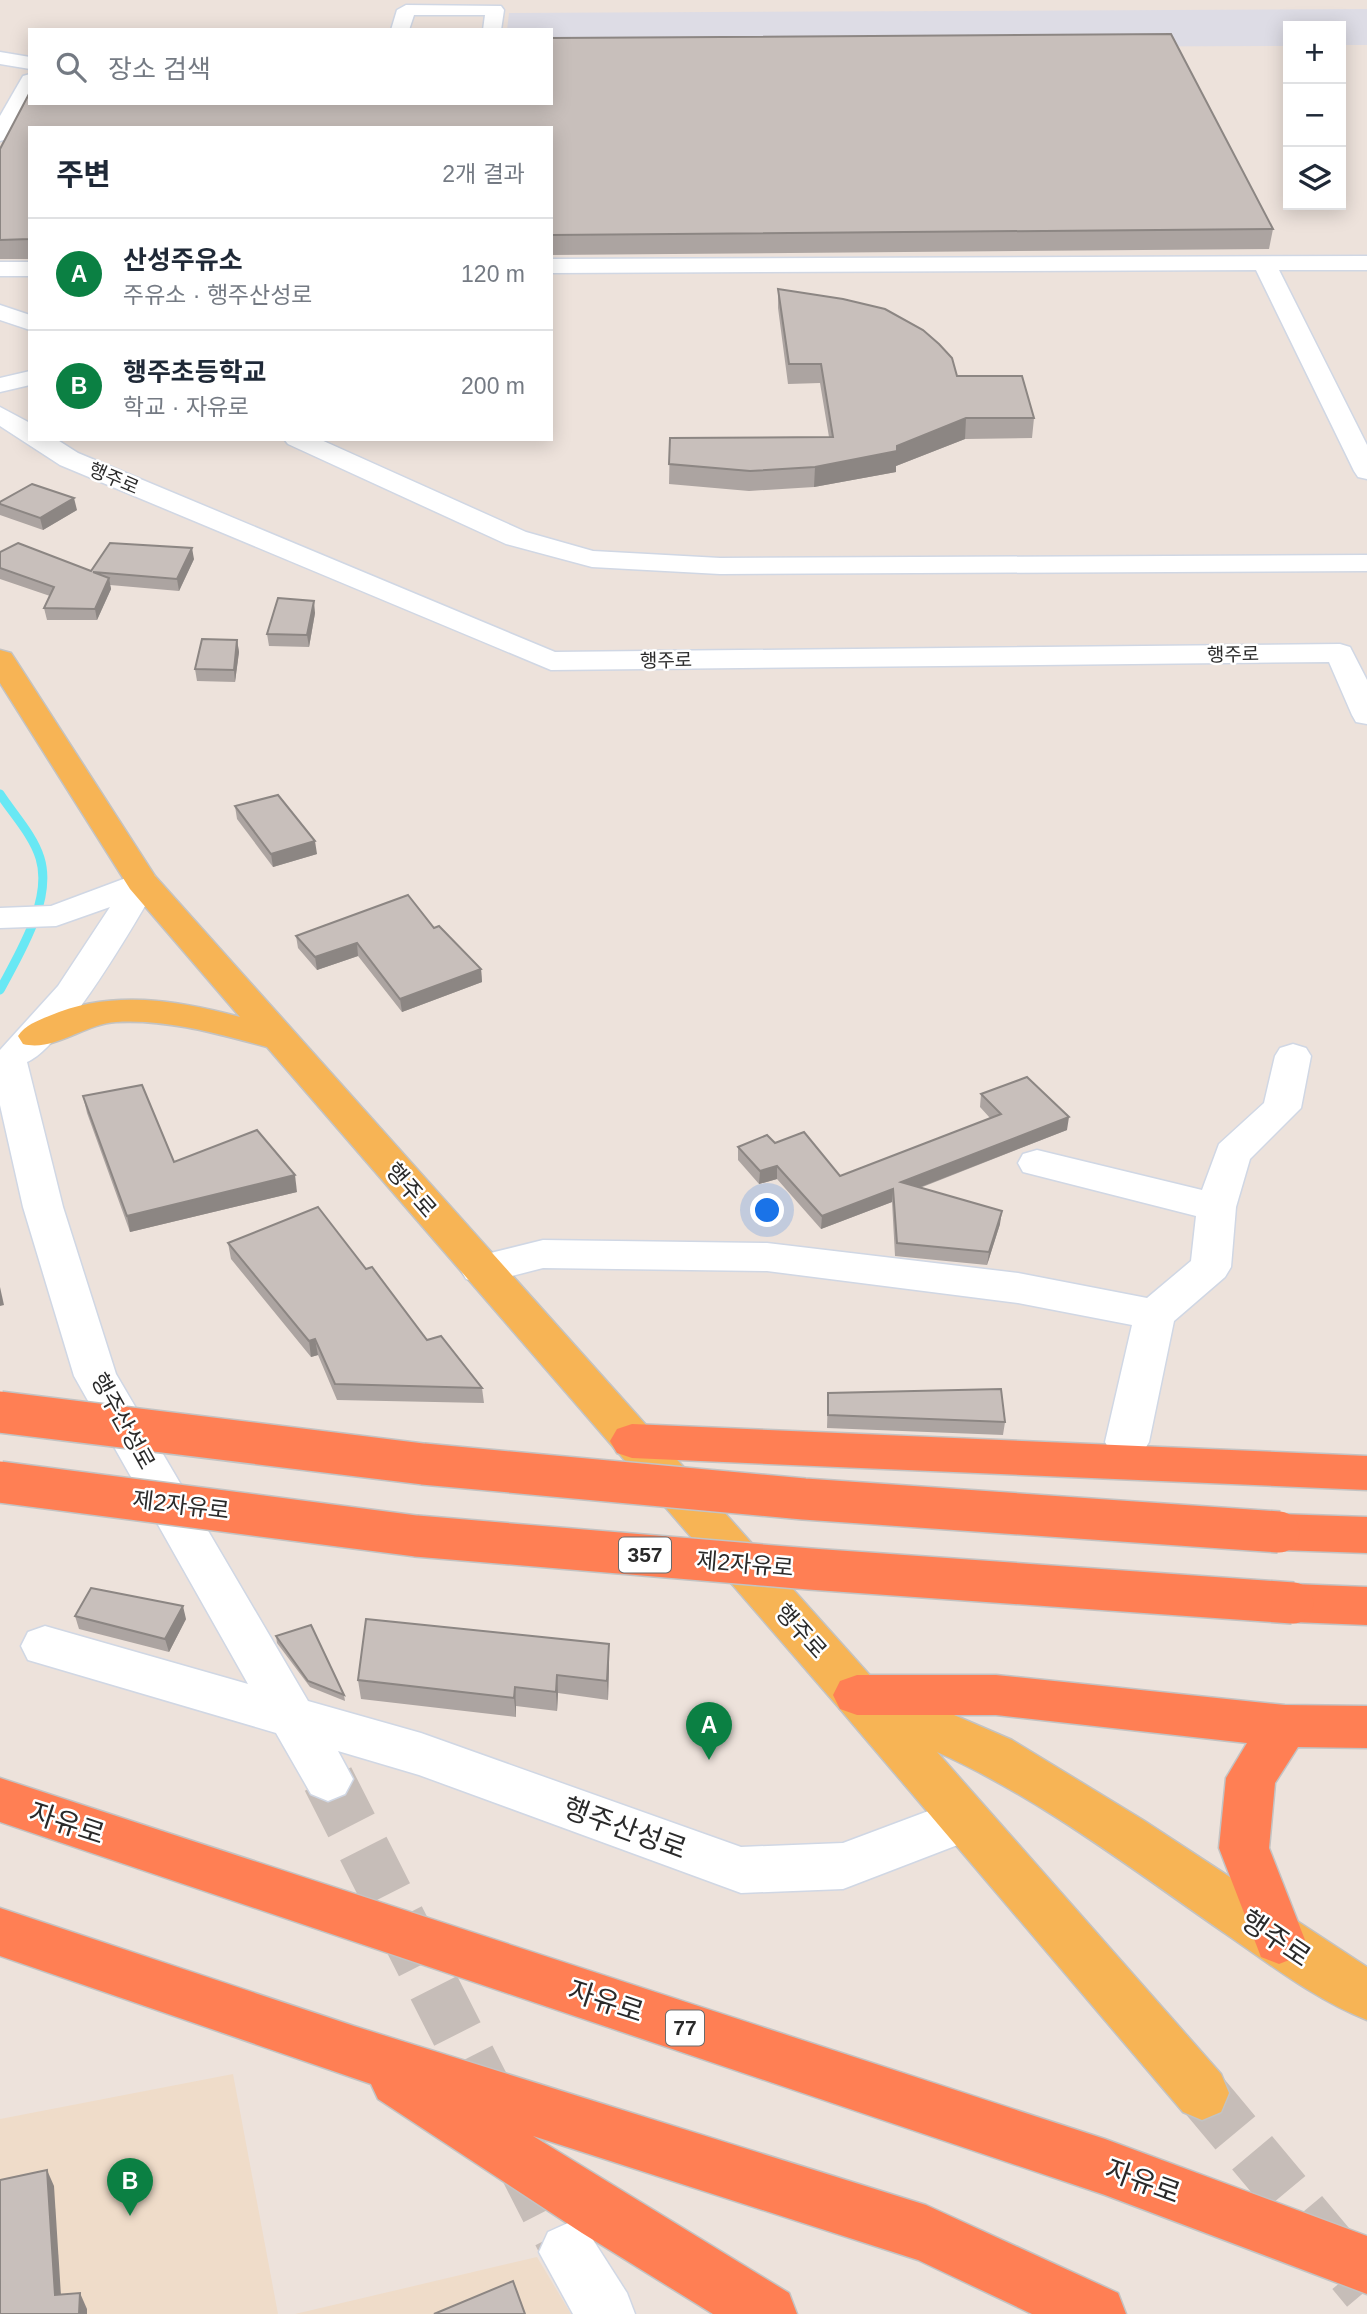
<!DOCTYPE html>
<html lang="ko">
<head>
<meta charset="utf-8">
<style>
	body { margin:0; font-family:Arial,"Noto Sans KR",sans-serif; background:#f2f2f3; color:#1f2937 }
	.controls { position:absolute; right:21px; top:21px; display:grid; overflow:hidden; border-radius:0px; box-shadow:0 4px 18px #0003 }
	.controls button { width:63px; height:63px; display:grid; place-items:center; padding:0; border:0; border-bottom:2px solid #e0e1e3; background:#fff; color:#1f2937; font:35px sans-serif }
	.you { position:absolute; left:768px; top:1211px; width:24px; height:24px; margin:-18px; border:5px solid #fff; border-radius:50%; background:#1a73e8; box-shadow:0 0 0 10px #1a73e833 }
	.badge { display:grid; place-items:center; width:46px; height:46px; border-radius:50%; background:#0b8043; color:#fff; font-size:23px; font-weight:700 }
	.pin { position:absolute; translate:-50% -58px; filter:drop-shadow(0 2px 4px #0008) }
	.pin::after { content:''; position:absolute; top:37px; width:24px; height:21px; background:inherit; clip-path:polygon(0 0,100% 0,50% 100%) }
	.list { margin:0; padding:0; list-style:none }
	h2 { display:flex; justify-content:space-between; align-items:center; height:91px; margin:0; padding:0 28px; font-size:30px }
	h2 small { font-size:23px; font-weight:400; color:#747a83 }
	.list li { display:grid; grid-template-columns:46px 1fr auto; gap:21px; align-items:center; box-sizing:border-box; height:112px; padding:0 28px; border-top:2px solid #e0e1e3 }
	.list b { display:block; font-size:26px; white-space:nowrap }
	.list p { margin:0; font-size:23px; white-space:nowrap; color:#747a83 }
	.list em { font-size:23px; font-style:normal; color:#747a83 }
	.icon { flex:none; width:38px; height:38px; fill:none; stroke:currentColor; stroke-width:2; stroke-linecap:round; stroke-linejoin:round }
	.map { position:relative; flex:none; width:1367px; height:2314px; overflow:hidden }
	.search { position:absolute; background:#fff; box-shadow:0 4px 18px #0003; left:28px; top:28px; width:525px; height:77px; display:flex; align-items:center; gap:18px; box-sizing:border-box; padding:0 24px; border-radius:0px; color:#747a83; font-size:26px }
	.panel { position:absolute; background:#fff; box-shadow:0 4px 18px #0003; left:28px; top:126px; width:525px; height:315px; border-radius:0px }
	.map>svg:first-child { display:block }
	.industrial { fill:#dddce5 }
	.education { fill:#efdcc9 }
	.lines { fill:none; stroke-linecap:round; stroke-linejoin:round }
	.stream { stroke:#68e8f4; stroke-width:9 }
	.minor-tunnel { stroke:#c6bdb8; stroke-width:52; stroke-dasharray:52 26; stroke-linecap:butt }
	.major-tunnel { stroke:#c6bdb8; stroke-width:52; stroke-dasharray:52 26; stroke-linecap:butt }
	.minor-casing { stroke:#d0d7e4; stroke-width:3 }
	.major-casing { stroke:#c3c3c3; stroke-width:3 }
	.highway-casing { stroke:#c3c3c3; stroke-width:3 }
	.minor { fill:#fff; fill-rule:evenodd }
	.major { fill:#f7b455; fill-rule:evenodd }
	.highway { fill:#ff7f54; fill-rule:evenodd }
	.highway-bridge-casing { stroke:#c3c3c3; stroke-width:44; stroke-linecap:butt }
	.highway-bridge { stroke:#ff7f54; stroke-width:41 }
	.wall { fill:#aca4a1 }
	.shaded-wall { fill:#8c8683 }
	.building { fill:#c8bfbb; stroke:#8c8683; stroke-width:2 }
	.labels { text-anchor:middle; stroke-width:5; stroke-linejoin:round; paint-order:stroke }
	.far-street-label { font-size:19px; fill:#2a2a2a; stroke:#fff }
	.shield { fill:#fff; stroke:#6a6a6a; stroke-width:2 }
	.shield-label { font-size:21px; font-weight:bold; fill:#2a2a2a }
	.street-label { font-size:23px; fill:#2a2a2a; stroke:#fff }
	.near-street-label { font-size:28px; fill:#2a2a2a; stroke:#fff }
</style>
</head>
<body>
<div class="map">
<svg width="1367" height="2314" viewBox="0 0 1367 2314">
	<rect width="100%" height="100%" fill="#ede2db"/>
	<polygon class="industrial" points="1367,9 1367,45 1341,45 1341,26 1288,26 1288,46 551,49 551,30 507,30 509,13"/>
	<g class="education">
		<polygon points="233,2074 278,2314 0,2314 0,2119"/>
		<polygon points="537,2257 571,2314 295,2314"/>
	</g>
	<g class="lines">
		<path class="stream" d="M0,794c13,20 33,41 40,64 13,42 -21,96 -40,132"/>
		<g class="minor-tunnel">
			<polyline points="328,1779 496,2110"/>
			<polyline points="523,2164 568,2252"/>
		</g>
		<polyline class="major-tunnel" points="1202,2093 1367,2290"/>
		<g class="minor-casing">
			<g id="minor">
				<polygon points="406,5 501,6 504,10 501,30 483,30 485,15 414,15 409,30 391,30 397,10"/>
				<polygon points="0,52 30,57 30,69 0,64"/>
				<polygon points="30,74 30,99 7,139 0,141 0,116 23,76"/>
				<polygon points="1367,256 1367,270 1279,270 1367,445 1367,479 1358,477 1354,471 1256,270 551,273 551,259"/>
				<rect x="0" y="262" width="30" height="14"/>
				<polygon points="0,305 30,315 30,330 0,320"/>
				<polygon points="30,371 30,385 0,392 0,378"/>
				<polygon points="0,407 30,423 30,439 56,439 78,453 555,652 1340,644 1350,647 1367,680 1367,724 1356,722 1352,715 1329,662 551,670 60,465 0,426"/>
				<polygon points="284,439 319,439 526,532 593,551 720,558 1367,555 1367,571 720,574 592,567 506,544 288,444"/>
				<path d="M142,872l12,3 5,7c-22,38 -95,165 -132,180l36,145 53,167 192,327 113,32 320,114 102,-4 120,-45 18,6 7,16 -7,16 -138,53 -102,4 -322,-118 -81,-24 15,28 -8,15 -17,7 -17,-7 -35,-61 -248,-73 -7,-14 7,-14 17,-6 203,58 -174,-308 -51,-169 -23,-102v-55l58,-64 52,-79 -54,19 -56,2v-20l51,-2z"/>
				<polygon points="1293,1044 1306,1048 1311,1056 1301,1108 1250,1159 1236,1207 1231,1267 1225,1277 1174,1321 1149,1442 1142,1454 1127,1459 1112,1454 1105,1442 1132,1325 1018,1303 767,1271 543,1268 480,1284 466,1279 460,1269 466,1259 543,1240 767,1243 1018,1273 1147,1298 1191,1261 1196,1216 1023,1172 1018,1163 1023,1154 1037,1150 1202,1190 1219,1144 1264,1103 1275,1056 1280,1048"/>
				<polygon points="568,2223 588,2232 627,2293 635,2314 573,2314 539,2252 548,2232"/>
			</g>
		</g>
		<g class="major-casing">
			<path id="major" d="M0,650l11,3 4,6 140,217 720,805 137,59 131,80 224,147v53c-51,-20 -96,-55 -141,-86 -93,-64 -186,-136 -289,-182l284,322 8,19 -8,19 -19,8 -19,-8 -343,-403 -573,-662c-49,-13 -99,-28 -151,-25 -32,2 -62,30 -93,22l-5,-8c7,-11 19,-15 31,-20 62,-27 128,-16 191,1l-110,-128 -130,-206z"/>
		</g>
		<g class="highway-casing">
			<g id="highway">
				<polygon points="632,1424 1367,1456 1367,1490 632,1458 617,1453 610,1441 617,1429"/>
				<polygon points="1279,1514 1367,1517 1367,1553 1279,1550 1263,1545 1256,1532 1263,1519"/>
				<polygon points="1293,1584 1367,1587 1367,1625 1293,1622 1277,1616 1270,1603 1277,1590"/>
				<polygon points="857,1675 996,1675 1285,1705 1367,1706 1367,1748 1298,1747 1275,1783 1269,1848 1305,1940 1297,1957 1279,1964 1261,1957 1219,1848 1226,1778 1247,1743 996,1715 857,1715 840,1709 833,1695 840,1681"/>
				<polygon points="0,1778 1105,2139 1367,2236 1367,2294 1105,2195 0,1822"/>
				<polygon points="0,1908 354,2026 926,2205 1118,2293 1126,2314 1032,2314 918,2260 533,2136 789,2293 797,2314 713,2314 582,2233 378,2099 371,2084 0,1956"/>
			</g>
		</g>
		<use href="#minor" class="minor"/>
		<use href="#major" class="major"/>
		<use href="#highway" class="highway"/>
		<g class="highway-bridge-casing">
			<g id="highway-bridge">
				<polyline points="0,1412 423,1464 804,1499 1279,1532"/>
				<polyline points="0,1482 416,1536 810,1569 1293,1603"/>
			</g>
		</g>
		<use href="#highway-bridge" class="highway-bridge"/>
	</g>
	<g class="wall">
		<polygon points="1171,34 1273,229 1269,249 551,255 551,128 30,128 30,259 0,259 0,149 30,92 30,103 551,103 551,38"/>
		<polygon points="778,289 957,376 1034,418 1032,438 965,439 896,466 896,472 814,487 749,491 669,484 670,438 829,437 820,383 788,384 778,308"/>
		<polygon points="0,502 77,510 43,530 0,515"/>
		<polygon points="0,552 91,571 194,559 179,591 110,585 111,589 97,620 47,620 44,608 50,596 0,579"/>
		<polygon points="315,613 309,647 269,646 267,634"/>
		<polygon points="237,640 239,652 235,682 197,681 195,669"/>
		<polygon points="235,806 317,854 273,867 237,819"/>
		<polygon points="434,928 481,969 482,982 402,1012 358,956 317,970 298,948 296,936"/>
		<polygon points="981,1094 1067,1130 920,1188 1000,1224 987,1265 895,1256 892,1202 821,1229 777,1179 759,1184 738,1160 738,1147 775,1143 840,1176 990,1118 980,1107"/>
		<polygon points="83,1096 174,1162 297,1192 130,1232 87,1113"/>
		<polygon points="228,1243 366,1269 427,1340 482,1388 484,1403 337,1400 318,1355 311,1357 231,1259"/>
		<polygon points="828,1393 1005,1422 1003,1435 827,1428"/>
		<polygon points="75,1616 186,1619 169,1652 79,1629"/>
		<polygon points="276,1636 344,1695 345,1701 310,1687 277,1643"/>
		<polygon points="609,1644 609,1663 608,1700 558,1693 557,1711 516,1706 516,1717 361,1699 358,1680"/>
	</g>
	<g class="shaded-wall">
		<polygon points="966,418 965,439 896,466 896,472 814,487 815,467 897,446"/>
		<polygon points="74,498 77,510 43,530 40,518"/>
		<polygon points="192,548 194,559 179,591 177,579"/>
		<polygon points="109,578 111,589 97,620 95,609"/>
		<polygon points="314,601 315,613 309,647 307,635"/>
		<polygon points="237,640 239,652 235,682 234,670"/>
		<polygon points="315,841 317,854 273,867 271,854"/>
		<polygon points="357,943 358,956 317,970 315,957"/>
		<polygon points="481,969 482,982 402,1012 400,999"/>
		<polygon points="1069,1117 1067,1130 900,1195 901,1182"/>
		<polygon points="777,1166 777,1179 759,1184 760,1171"/>
		<polygon points="295,1175 297,1192 130,1232 127,1216"/>
		<polygon points="893,1189 892,1202 821,1229 822,1216"/>
		<polygon points="1002,1211 1000,1224 987,1265 989,1252"/>
		<polygon points="0,1287 4,1305 0,1306"/>
		<polygon points="315,1339 318,1355 311,1357 309,1341"/>
		<polygon points="183,1606 186,1619 169,1652 165,1639"/>
		<polygon points="609,1644 609,1663 608,1700 607,1681"/>
		<polygon points="557,1675 558,1693 557,1711 556,1692"/>
		<polygon points="515,1687 516,1706 516,1717 514,1698"/>
		<polygon points="47,2170 54,2186 62,2311 55,2295"/>
		<polygon points="80,2293 87,2309 87,2314 79,2314"/>
	</g>
	<g class="building">
		<polygon points="1171,34 1273,229 551,235 551,128 30,128 30,239 0,240 0,149 30,92 30,103 551,103 551,38"/>
		<polygon points="778,289 843,299 885,309 923,330 939,344 952,358 957,376 1022,376 1034,418 966,418 897,446 897,451 815,467 750,471 669,464 670,438 833,437 821,364 789,364"/>
		<polygon points="32,484 74,498 40,518 0,504 0,502"/>
		<polygon points="18,543 91,571 110,543 192,548 177,579 93,572 109,578 95,609 44,608 54,587 0,568 0,552"/>
		<polygon points="278,598 314,601 307,635 267,634"/>
		<polygon points="202,639 237,640 234,670 195,669"/>
		<polygon points="278,795 315,841 271,854 235,806"/>
		<polygon points="408,895 434,928 439,926 481,969 400,999 357,943 315,957 296,936"/>
		<polygon points="1027,1077 1069,1117 901,1182 1002,1211 989,1252 897,1243 893,1189 822,1216 777,1166 760,1171 738,1147 767,1135 775,1143 804,1132 840,1176 1001,1114 981,1094"/>
		<polygon points="142,1085 174,1162 257,1130 295,1175 127,1216 83,1096"/>
		<polygon points="318,1207 366,1269 372,1267 427,1340 441,1336 482,1388 335,1384 315,1339 309,1341 228,1243"/>
		<polygon points="1001,1389 1005,1422 828,1415 828,1393"/>
		<polygon points="91,1588 183,1606 165,1639 75,1616"/>
		<polygon points="366,1619 609,1644 607,1681 557,1675 556,1692 515,1687 514,1698 358,1680"/>
		<polygon points="311,1625 344,1695 308,1681 276,1636"/>
		<polygon points="47,2170 55,2295 80,2293 79,2314 0,2314 0,2180"/>
		<polygon points="513,2281 525,2314 434,2314"/>
	</g>
	<g class="labels">
		<g class="far-street-label">
			<text transform="translate(114 478) rotate(23)" y="7">행주로</text>
			<text transform="translate(1233 654) rotate(-1)" y="7">행주로</text>
			<text transform="translate(666 660) rotate(-1)" y="7">행주로</text>
		</g>
		<g class="shield">
			<rect x="619" y="1537.5" width="52" height="35" rx="5"/>
			<rect x="666" y="2010.5" width="38" height="35" rx="5"/>
		</g>
		<g class="shield-label">
			<text x="645" y="1562">357</text>
			<text x="685" y="2035">77</text>
		</g>
		<g class="street-label">
			<text transform="translate(411 1190) rotate(49)" y="8">행주로</text>
			<text transform="translate(123 1421) rotate(61)" y="8">행주산성로</text>
			<text transform="translate(181 1505) rotate(7)" y="8">제2자유로</text>
			<text transform="translate(745 1564) rotate(5)" y="8">제2자유로</text>
			<text transform="translate(801 1631) rotate(48)" y="8">행주로</text>
		</g>
		<g class="near-street-label">
			<text transform="translate(67 1823) rotate(18)" y="10">자유로</text>
			<text transform="translate(625 1828) rotate(20)" y="10">행주산성로</text>
			<text transform="translate(1276 1938) rotate(34)" y="10">행주로</text>
			<text transform="translate(606 2001) rotate(18)" y="10">자유로</text>
			<text transform="translate(1143 2181) rotate(20)" y="10">자유로</text>
		</g>
	</g>
</svg>
<div class="controls">
<button>+</button>
<button>−</button>
<button><svg class="icon" aria-label="layers" viewBox="0 0 24 24"><path d="M12 4l9 5-9 5-9-5zM3 14l9 5 9-5"/></svg></button>
</div>
<div class="you"></div>
<div class="pin badge" style="left:709px;top:1760px">A</div>
<div class="pin badge" style="left:130px;top:2216px">B</div>
<div class="search"><svg class="icon" aria-label="search" viewBox="0 0 24 24"><circle cx="10" cy="10" r="6"/><path d="M15 15l6 6"/></svg>장소 검색</div>
<section class="panel">
<h2>주변<small>2개 결과</small></h2>
<ul class="list">
<li><span class="badge">A</span><div><b>산성주유소</b><p>주유소 · 행주산성로</p></div><em>120 m</em></li>
<li><span class="badge">B</span><div><b>행주초등학교</b><p>학교 · 자유로</p></div><em>200 m</em></li>
</ul>
</section>
</div>
</body>
</html>
